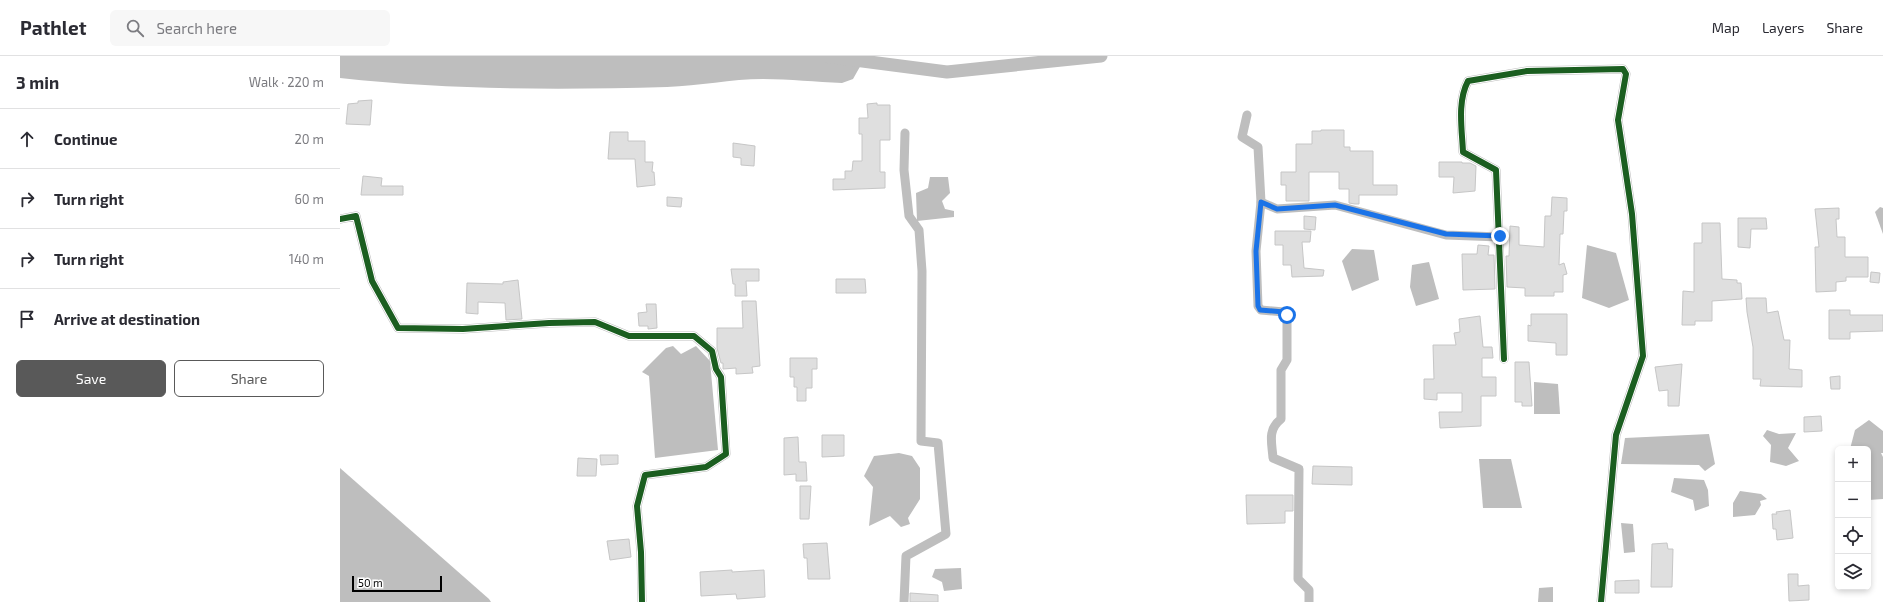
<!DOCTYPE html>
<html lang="en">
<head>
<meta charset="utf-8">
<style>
	body { margin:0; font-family:"Exo 2",sans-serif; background:#f7f7f7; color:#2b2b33 }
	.controls { position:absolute; right:12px; bottom:12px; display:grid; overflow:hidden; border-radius:6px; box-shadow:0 2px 6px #0003 }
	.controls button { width:36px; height:36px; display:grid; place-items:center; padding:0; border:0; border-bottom:1px solid #e1e1e2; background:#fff; color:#2b2b33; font:20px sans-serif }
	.scale { position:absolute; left:12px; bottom:10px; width:90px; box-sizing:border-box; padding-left:4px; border:2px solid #000; border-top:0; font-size:11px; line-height:14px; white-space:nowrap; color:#000; -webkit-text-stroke:3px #fff; paint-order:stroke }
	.stop { position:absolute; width:12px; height:12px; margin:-9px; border:3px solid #1a73e8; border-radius:50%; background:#fff }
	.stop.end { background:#1a73e8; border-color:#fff; box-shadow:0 1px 4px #0008 }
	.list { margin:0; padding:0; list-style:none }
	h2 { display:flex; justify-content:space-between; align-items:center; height:52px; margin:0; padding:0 16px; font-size:17px }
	h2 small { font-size:13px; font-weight:400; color:#7c7c81 }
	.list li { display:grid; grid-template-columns:26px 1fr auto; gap:12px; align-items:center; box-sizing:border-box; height:60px; padding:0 16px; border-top:1px solid #e1e1e2 }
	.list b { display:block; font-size:15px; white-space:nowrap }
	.list em { font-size:13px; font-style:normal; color:#7c7c81 }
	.actions { display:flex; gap:8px; padding:12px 16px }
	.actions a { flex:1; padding:9px 0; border:1px solid #595959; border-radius:6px; text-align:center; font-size:14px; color:#595959 }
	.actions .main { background:#595959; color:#fff }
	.icon { flex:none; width:22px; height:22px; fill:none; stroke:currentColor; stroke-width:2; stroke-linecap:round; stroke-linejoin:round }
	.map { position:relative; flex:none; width:1543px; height:546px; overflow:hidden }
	header { display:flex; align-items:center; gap:24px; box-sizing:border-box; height:56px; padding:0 20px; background:#fff; border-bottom:1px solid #e1e1e2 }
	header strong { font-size:19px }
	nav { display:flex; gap:22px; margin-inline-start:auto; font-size:14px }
	.search { width:280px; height:36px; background:#f7f7f7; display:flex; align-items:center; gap:10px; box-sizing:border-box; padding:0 14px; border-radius:6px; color:#7c7c81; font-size:15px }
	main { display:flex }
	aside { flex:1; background:#fff }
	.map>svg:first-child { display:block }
	.water { fill:#bebebe }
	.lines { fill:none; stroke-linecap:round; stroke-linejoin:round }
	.canal { stroke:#bebebe; stroke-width:13 }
	.building { fill:#dfdfdf; stroke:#c6c6c6 }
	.street { stroke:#bebebe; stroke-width:9 }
	.cycleway-casing { stroke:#fff; stroke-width:8 }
	.cycleway { stroke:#1b5e20; stroke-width:6 }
	.route { stroke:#1a73e8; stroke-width:5 }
</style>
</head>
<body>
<header>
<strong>Pathlet</strong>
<div class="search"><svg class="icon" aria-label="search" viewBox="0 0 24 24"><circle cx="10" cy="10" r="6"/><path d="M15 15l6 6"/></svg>Search here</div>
<nav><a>Map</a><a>Layers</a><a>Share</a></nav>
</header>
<main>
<aside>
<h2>3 min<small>Walk · 220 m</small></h2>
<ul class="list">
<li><svg class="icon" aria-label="ahead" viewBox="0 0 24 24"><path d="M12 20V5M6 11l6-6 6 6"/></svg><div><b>Continue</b></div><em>20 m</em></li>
<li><svg class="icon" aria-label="right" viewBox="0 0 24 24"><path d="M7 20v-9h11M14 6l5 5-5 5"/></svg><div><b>Turn right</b></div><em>60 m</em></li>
<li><svg class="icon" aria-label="right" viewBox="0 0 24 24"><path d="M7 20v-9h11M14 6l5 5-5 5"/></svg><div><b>Turn right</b></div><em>140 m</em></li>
<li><svg class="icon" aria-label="arrive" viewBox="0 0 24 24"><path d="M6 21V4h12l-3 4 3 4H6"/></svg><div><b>Arrive at destination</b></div></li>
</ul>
<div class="actions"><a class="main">Save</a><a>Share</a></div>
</aside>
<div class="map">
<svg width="1543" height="546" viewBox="0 0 1543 546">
	<rect width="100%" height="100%" fill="#fff"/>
	<g class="water">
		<path d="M0,0h526l-13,23 -11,4c-26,-1 -52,-4 -79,-4 -32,0 -64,7 -96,8 -109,3 -218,3 -327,-9z"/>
		<polygon points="590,121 608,121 610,137 602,145 605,153 614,155 614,161 577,165 576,137 588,132"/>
		<polygon points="1540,151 1543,152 1543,178 1535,156"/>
		<polygon points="1247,189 1276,197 1289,244 1269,252 1242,242"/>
		<polygon points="1012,193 1034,194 1039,224 1012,235 1002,205"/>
		<polygon points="1089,206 1099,243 1076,250 1070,231 1072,209"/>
		<polygon points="333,290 341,298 356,290 370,305 378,394 315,402 309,320 302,316 326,292"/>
		<polygon points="1194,326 1218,328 1220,358 1194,358"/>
		<polygon points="1529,364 1543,375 1543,397 1541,397 1543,401 1543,443 1529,444 1528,442 1528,393 1510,393 1515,374"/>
		<polygon points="1427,374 1439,378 1456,377 1448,392 1459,405 1446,410 1430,406 1431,389 1423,380"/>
		<polygon points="1369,378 1375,408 1365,415 1359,409 1281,408 1285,382"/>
		<polygon points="559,397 572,400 580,412 580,443 568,462 570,468 561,471 550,460 529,470 533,431 524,420 534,400"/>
		<polygon points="1139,403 1171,403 1182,452 1143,452"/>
		<polygon points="0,412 149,543 151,546 0,546"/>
		<polygon points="1334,422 1364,424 1368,434 1369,450 1355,455 1353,444 1331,436"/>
		<polygon points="1400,435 1421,438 1427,443 1420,445 1421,449 1415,459 1393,461 1393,447"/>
		<polygon points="1281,467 1293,468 1295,496 1284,497"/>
		<polygon points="621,512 622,533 604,535 602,526 592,521 595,513"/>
		<polygon points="1213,531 1213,546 1198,546 1199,532"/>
	</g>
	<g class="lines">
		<polyline class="canal" points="484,0 607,16 761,0"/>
	</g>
	<g class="building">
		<polygon points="32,44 30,69 6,68 8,48 18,47 18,45"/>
		<polygon points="537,47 537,49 550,49 550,84 540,84 540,116 545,116 545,132 493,134 493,123 505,123 505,115 512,115 513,105 522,105 522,78 519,78 519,62 528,62 527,48"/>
		<polygon points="981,74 1004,74 1004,91 1010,91 1010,95 1033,95 1033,129 1057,129 1057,139 1019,139 1019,148 1015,148 1009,147 1009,133 999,133 999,116 969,116 969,145 946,145 946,129 941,129 941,116 956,116 956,88 972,88 972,75 981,75"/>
		<polygon points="270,76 288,76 288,85 305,85 305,106 313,106 312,116 314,116 315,129 297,131 295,103 268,103"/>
		<polygon points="393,87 415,90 414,110 401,109 401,102 393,101"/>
		<polygon points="1099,106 1122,106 1122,107 1130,107 1136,110 1135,135 1113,137 1114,121 1099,121"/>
		<polygon points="23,120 42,122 41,130 63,130 63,139 21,139"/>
		<polygon points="327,141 342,142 341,151 327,150"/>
		<polygon points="1212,141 1227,142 1227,155 1224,155 1223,178 1220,178 1219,209 1224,207 1227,218 1223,219 1223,236 1214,236 1214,240 1185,240 1185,232 1167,231 1166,200 1169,200 1170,170 1179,171 1179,189 1204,191 1205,160 1211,160"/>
		<polygon points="1499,152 1499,163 1496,163 1497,181 1505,181 1505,201 1528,201 1528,221 1506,221 1506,225 1496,226 1496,235 1476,236 1475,191 1479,191 1475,153"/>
		<polygon points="964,160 976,161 975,174 964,173"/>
		<polygon points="1398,162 1426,162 1427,173 1411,173 1410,192 1398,191"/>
		<polygon points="1362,167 1380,167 1382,223 1397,224 1397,227 1401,227 1402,243 1372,245 1372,265 1355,265 1355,269 1342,269 1343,235 1354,236 1354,187 1362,187"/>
		<polygon points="935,175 971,175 970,186 962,186 964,212 984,214 983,220 952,221 951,209 943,209 943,189 935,189"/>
		<polygon points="1138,189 1149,190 1148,199 1154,199 1155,233 1123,234 1122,198 1137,198"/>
		<polygon points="391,213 419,213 419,225 406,225 407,240 395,240 395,228 393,228"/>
		<polygon points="1531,216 1540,217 1539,227 1530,226"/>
		<polygon points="496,223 525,223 526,237 496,237"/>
		<polygon points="178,224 182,263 166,264 165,247 138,246 138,258 126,257 127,227 163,228 163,226"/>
		<polygon points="1406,242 1426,242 1427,257 1438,255 1444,284 1450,284 1449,313 1462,314 1462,331 1420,330 1421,323 1413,323 1413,291 1407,256"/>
		<polygon points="402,245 416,245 420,310 412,311 413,317 396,318 396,312 383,313 383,307 381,307 377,292 377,272 403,272"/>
		<polygon points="306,248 316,248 317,272 308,273 308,270 299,270 298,257 307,256"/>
		<polygon points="1489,254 1510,254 1510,259 1543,259 1543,275 1510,276 1510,283 1489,283"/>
		<polygon points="1191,258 1227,258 1227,299 1216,299 1216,287 1188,285 1188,269 1191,270"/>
		<polygon points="1140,260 1143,291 1152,291 1153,302 1142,302 1142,321 1156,321 1156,340 1141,340 1141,370 1100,372 1099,356 1122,356 1122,337 1097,337 1097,344 1084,343 1084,323 1094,323 1093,289 1116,289 1114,277 1120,276 1119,263"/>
		<polygon points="450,302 477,302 477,313 472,313 472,332 466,332 466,345 457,345 457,331 454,331 454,321 450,321"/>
		<polygon points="1175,306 1189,306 1192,350 1182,350 1182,346 1175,346"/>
		<polygon points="1342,308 1339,350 1328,350 1328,334 1319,335 1315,311"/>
		<polygon points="1500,320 1500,333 1491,333 1490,321"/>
		<polygon points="1481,360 1482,375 1464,376 1464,361"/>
		<polygon points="482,379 504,379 504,400 482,401"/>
		<polygon points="458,381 459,406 466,406 467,425 456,425 456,418 444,419 444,382"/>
		<polygon points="260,399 278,399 278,408 261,409"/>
		<polygon points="238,402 257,403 256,420 237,420"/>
		<polygon points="973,410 1012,411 1012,429 972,428"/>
		<polygon points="460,430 471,430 469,463 460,463"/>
		<polygon points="906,439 953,439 953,455 945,455 945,467 907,468"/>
		<polygon points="1450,454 1453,482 1437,484 1436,473 1433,473 1432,458 1437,458 1436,456"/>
		<polygon points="289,483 291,501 270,504 267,485"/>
		<polygon points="487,487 490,523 468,523 467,502 464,502 463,488"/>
		<polygon points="1327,487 1328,493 1333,493 1332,531 1311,531 1312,488"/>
		<polygon points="392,514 392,516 424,514 425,541 397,543 396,538 361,540 360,516"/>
		<polygon points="1448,518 1458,518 1458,530 1469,529 1469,544 1449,545"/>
		<polygon points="1299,524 1299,537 1275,537 1275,525"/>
		<polygon points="570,537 598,539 598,546 570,546"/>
	</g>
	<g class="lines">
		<g class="street">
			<path d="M907,59l-5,22 16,10 3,55 -5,49 2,55 3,4 23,2 3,3v45l-6,10v49c-14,11 -9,24 -8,39l26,11 -1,110 11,11v12"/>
			<polyline points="921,146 937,153 995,149 1106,179 1160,181"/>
			<polyline points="0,163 16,160 32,225 58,272 123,273 209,267 255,266 289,280 354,280 372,295 376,313 381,321 386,398 366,411 305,419 297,450 301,496 302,546"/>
			<path d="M1164,303l-8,-189 -33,-18c-1,-23 -6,-50 5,-71l59,-10 96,-2 3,5 -8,46 14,94 11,142 -27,79 -15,167"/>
			<polyline points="564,546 566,500 606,478 598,387 581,385 582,215 579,174 569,160 564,114 565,77"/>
		</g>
		<g class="cycleway-casing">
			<g id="cycleway">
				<polyline points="0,163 16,160 32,225 58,272 123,273 209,267 255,266 289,280 354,280 372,295 376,313 381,321 386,398 366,411 305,419 297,450 301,496 302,546"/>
				<path d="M1164,303l-8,-189 -33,-18c-1,-23 -6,-50 5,-71l59,-10 96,-2 3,5 -8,46 14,94 11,142 -27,79 -15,167"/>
			</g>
		</g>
		<use href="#cycleway" class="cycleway"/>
	</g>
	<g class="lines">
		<polyline class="route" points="947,259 944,256 920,254 918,250 916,195 921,146 937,153 995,149 1106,178 1160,180"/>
	</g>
</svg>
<div class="controls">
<button>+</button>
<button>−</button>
<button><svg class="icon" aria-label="locate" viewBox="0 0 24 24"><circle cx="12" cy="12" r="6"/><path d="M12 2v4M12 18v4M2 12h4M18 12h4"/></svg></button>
<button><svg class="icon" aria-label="layers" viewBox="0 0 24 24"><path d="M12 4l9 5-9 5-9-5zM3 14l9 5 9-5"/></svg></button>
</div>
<div class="scale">50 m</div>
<div class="stop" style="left:947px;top:259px"></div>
<div class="stop end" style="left:1160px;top:180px"></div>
</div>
</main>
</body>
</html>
